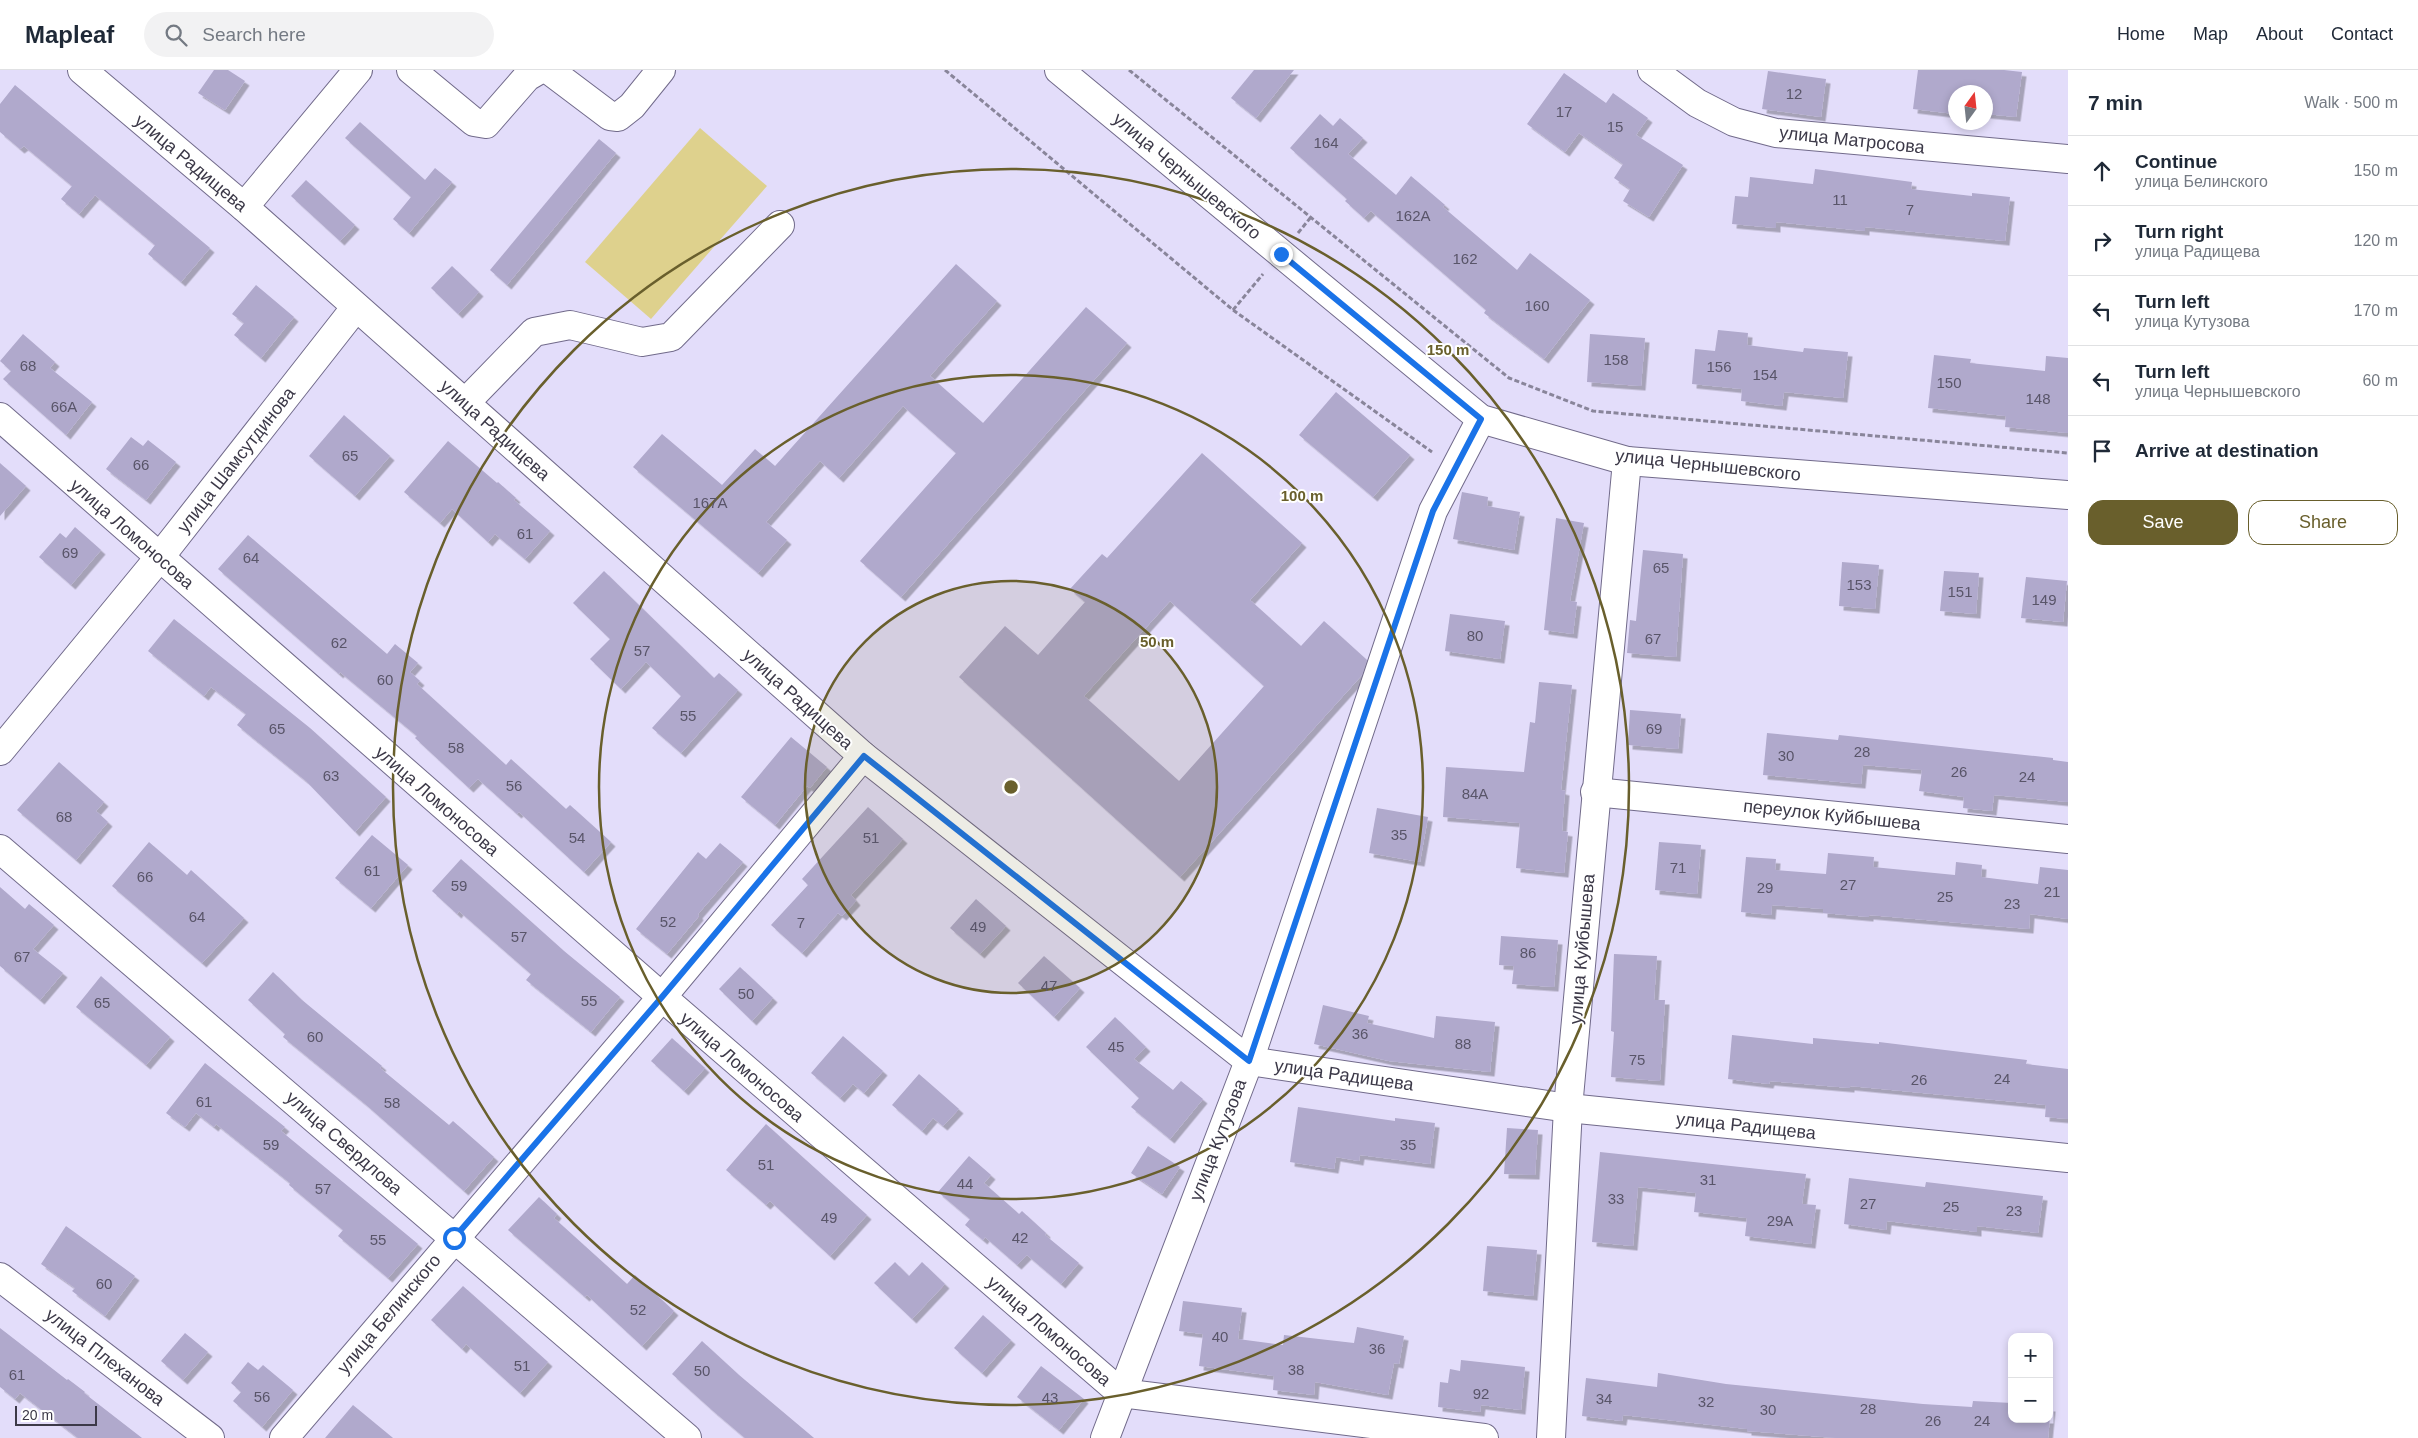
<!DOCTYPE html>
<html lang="en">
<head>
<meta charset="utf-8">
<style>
	body { margin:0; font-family:Arial,sans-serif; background:#f2f2f3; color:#1f2937 }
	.controls { position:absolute; right:15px; bottom:15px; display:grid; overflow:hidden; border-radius:10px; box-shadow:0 2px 8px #0003 }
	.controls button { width:45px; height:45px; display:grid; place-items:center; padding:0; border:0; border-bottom:1px solid #e0e1e3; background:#fff; color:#1f2937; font:25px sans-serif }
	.compass { position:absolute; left:1948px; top:15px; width:45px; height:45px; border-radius:50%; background:#fff; box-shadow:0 2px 8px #0003; rotate:15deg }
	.scale { position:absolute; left:15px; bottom:12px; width:82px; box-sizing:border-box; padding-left:5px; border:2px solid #3c3948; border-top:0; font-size:14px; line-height:18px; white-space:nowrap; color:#3c3948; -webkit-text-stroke:4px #fff; paint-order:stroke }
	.stop { position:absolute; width:15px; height:15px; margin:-11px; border:4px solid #1a73e8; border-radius:50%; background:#fff }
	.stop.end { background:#1a73e8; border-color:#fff; box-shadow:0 1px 5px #0008 }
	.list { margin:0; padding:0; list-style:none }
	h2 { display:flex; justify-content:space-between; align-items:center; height:65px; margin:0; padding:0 20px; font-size:21px }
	h2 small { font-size:16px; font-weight:400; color:#747a83 }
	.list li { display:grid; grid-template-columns:32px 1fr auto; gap:15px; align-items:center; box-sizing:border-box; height:70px; padding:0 20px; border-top:1px solid #e0e1e3 }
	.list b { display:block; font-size:19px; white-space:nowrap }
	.list p { margin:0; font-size:16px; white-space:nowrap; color:#747a83 }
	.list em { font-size:16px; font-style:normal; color:#747a83 }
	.actions { display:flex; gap:10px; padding:15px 20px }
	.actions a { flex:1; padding:11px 0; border:1px solid #695f2c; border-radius:15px; text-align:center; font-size:18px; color:#695f2c }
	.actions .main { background:#695f2c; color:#fff }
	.icon { flex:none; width:28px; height:28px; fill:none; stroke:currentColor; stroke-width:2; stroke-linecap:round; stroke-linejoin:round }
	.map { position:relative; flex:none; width:2068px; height:1368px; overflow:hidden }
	header { display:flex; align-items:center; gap:30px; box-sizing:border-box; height:70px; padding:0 25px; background:#fff; border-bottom:1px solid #e0e1e3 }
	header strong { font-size:24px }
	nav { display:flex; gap:28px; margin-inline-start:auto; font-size:18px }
	.search { width:350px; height:45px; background:#f2f2f3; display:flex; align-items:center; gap:12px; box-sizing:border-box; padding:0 18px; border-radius:28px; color:#747a83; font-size:19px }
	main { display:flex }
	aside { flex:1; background:#fff }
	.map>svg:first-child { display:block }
	.green { fill:#ded18d }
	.building { fill:#b0a9cc; fill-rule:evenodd; filter:url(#shadow) }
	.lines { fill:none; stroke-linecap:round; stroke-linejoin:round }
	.minor-casing { stroke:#716a8a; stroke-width:30 }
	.path { stroke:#89859a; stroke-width:3; stroke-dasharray:5 2.5; stroke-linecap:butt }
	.minor { stroke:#fff; stroke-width:28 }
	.route { stroke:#1a73e8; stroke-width:6 }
	.ring { fill:none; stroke:#695f2c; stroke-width:2.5 }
	.labels { text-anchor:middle; stroke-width:4; stroke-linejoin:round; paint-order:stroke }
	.number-label { font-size:15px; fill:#595569 }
	.street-label { font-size:18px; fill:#3c3948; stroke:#fff }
	.centre { fill:#695f2c; stroke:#fff; stroke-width:2.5 }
	.ring-label { font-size:15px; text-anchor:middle; font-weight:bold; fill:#695f2c; stroke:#fff; stroke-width:4; stroke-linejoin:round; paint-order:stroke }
</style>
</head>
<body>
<header>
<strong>Mapleaf</strong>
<div class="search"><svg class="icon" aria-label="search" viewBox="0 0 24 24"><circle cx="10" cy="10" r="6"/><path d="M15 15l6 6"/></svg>Search here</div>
<nav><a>Home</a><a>Map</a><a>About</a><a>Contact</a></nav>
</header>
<main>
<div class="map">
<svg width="2068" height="1368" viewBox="0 0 2068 1368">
	<defs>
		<filter id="shadow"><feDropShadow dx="4.5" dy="4.5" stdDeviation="0" flood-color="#0004"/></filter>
	</defs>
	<rect width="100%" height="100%" fill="#e3ddfa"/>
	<polygon class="green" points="700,58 767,116 651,249 585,192"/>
	<g class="building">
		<polygon points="214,0 228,0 245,11 225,40 198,23"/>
		<polygon points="1254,0 1294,0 1256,48 1231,28"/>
		<polygon points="1918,0 2004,0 2022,2 2016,47 1986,44 1986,22 1956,22 1955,44 1913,39"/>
		<polygon points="1768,1 1826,9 1821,47 1762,39"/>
		<polygon points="1564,3 1606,33 1613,23 1648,48 1636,65 1683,95 1649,147 1623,131 1630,119 1614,108 1623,94 1579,63 1565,82 1527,54"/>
		<polygon points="15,15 210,178 181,212 148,184 155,175 95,125 79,144 61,129 72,116 24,76 20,79 0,62 0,34"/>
		<polygon points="1320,44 1333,56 1340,48 1363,68 1348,84 1396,125 1411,106 1445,135 1443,137 1517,200 1530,183 1590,230 1544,289 1484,243 1486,240 1371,141 1364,148 1345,131 1347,129 1290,78"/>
		<polygon points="360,52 425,110 435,98 452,112 409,163 393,149 411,127 345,68"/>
		<polygon points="599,69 616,83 507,215 490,200"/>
		<polygon points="1815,99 1912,112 1911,119 1972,126 1972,123 2010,127 2005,171 1865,157 1865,161 1776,152 1776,158 1732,154 1735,126 1748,127 1750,107 1813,114"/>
		<polygon points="306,110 355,155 340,171 291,126"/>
		<polygon points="956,194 997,231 930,306 983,353 1086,237 1127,273 901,527 860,491 956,383 903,336 839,408 820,391 766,452 787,470 758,503 633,397 662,364 722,415 755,379 775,396"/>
		<polygon points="452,196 479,222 458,244 431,218"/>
		<polygon points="256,215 294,247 261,288 234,265 244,253 232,244"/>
		<polygon points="1718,260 1748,263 1747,275 1803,282 1804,278 1848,282 1843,328 1784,322 1782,336 1741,331 1742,319 1692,314 1695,279 1715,281"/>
		<polygon points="23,264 55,292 50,298 92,332 66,365 3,309 11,301 0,291"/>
		<polygon points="1590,264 1645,268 1641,316 1587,312"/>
		<polygon points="1934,285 1971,289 1970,293 2045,301 2046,286 2068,288 2068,363 2005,357 2006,346 1928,338"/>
		<polygon points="1336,322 1410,385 1373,427 1299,365"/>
		<polygon points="344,345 390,386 355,426 309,386"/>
		<polygon points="131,367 143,376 148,370 176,392 146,430 106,399"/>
		<polygon points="448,371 497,413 498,412 516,428 514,430 550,461 525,489 495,464 488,472 452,439 440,453 404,422"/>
		<path d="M1202,383l100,90 -52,57 51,46 23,-25 43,39 -5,15 -182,202 -221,-200 46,-51 33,29 47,-53 -15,-13 32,-35 5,4zM1170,531l94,85 -85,95 -95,-85z"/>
		<polygon points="0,393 26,416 0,446"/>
		<polygon points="1462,422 1488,427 1487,436 1520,442 1514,480 1453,469"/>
		<polygon points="1556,448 1584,453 1570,531 1577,532 1573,564 1544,560"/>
		<polygon points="75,457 101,480 71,515 39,487 60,463 66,468"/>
		<polygon points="248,465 387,584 395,574 418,593 410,602 420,611 417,614 506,695 511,689 566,739 570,735 611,772 584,802 519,742 517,744 478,709 469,718 415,668 417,666 340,602 339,604 218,499"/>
		<polygon points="1643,480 1683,484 1676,587 1627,583 1630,550 1636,551"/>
		<polygon points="1842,492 1879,495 1875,539 1839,536"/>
		<polygon points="604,501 714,608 719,603 738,620 681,683 652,658 681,626 646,592 621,619 590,589 610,569 573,533"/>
		<polygon points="1944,501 1979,503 1976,544 1940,541"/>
		<polygon points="2026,507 2067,511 2063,552 2021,548"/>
		<polygon points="1450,544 1505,551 1500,589 1445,581"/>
		<polygon points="174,549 310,658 386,727 355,762 306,711 237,655 246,644 211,617 204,626 148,581"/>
		<polygon points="1539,612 1572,615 1561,720 1565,721 1562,761 1568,762 1564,803 1516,798 1520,753 1443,747 1446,697 1524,702 1530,652 1535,653"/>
		<polygon points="1630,640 1681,644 1678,679 1628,675"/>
		<polygon points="1767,663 1838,670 1839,665 2053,688 2053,690 2068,692 2068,732 1994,725 1992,741 1963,738 1964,727 1919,721 1922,700 1863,695 1861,714 1763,705"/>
		<polygon points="791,667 827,697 810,718 807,716 775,755 741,727"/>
		<polygon points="59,692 104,732 96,741 108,752 76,790 17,740"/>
		<polygon points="868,737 903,769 851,825 856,831 842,846 838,843 802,883 771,855 808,815 802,809"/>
		<polygon points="1377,738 1428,747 1420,792 1369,783"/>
		<polygon points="372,765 408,795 371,838 335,808"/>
		<polygon points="149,772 187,805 191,800 244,848 202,893 112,816"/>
		<polygon points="1659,772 1701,775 1697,824 1655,820"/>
		<polygon points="720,773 743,792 698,844 699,846 667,884 636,859 698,782 706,789"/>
		<polygon points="1828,783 1874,787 1873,797 1955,805 1956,792 1982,795 1981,807 2038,814 2040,797 2068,800 2068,849 2030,844 2029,859 1869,845 1869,847 1823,843 1823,839 1772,835 1771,845 1741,842 1746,787 1776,789 1775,800 1826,804"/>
		<polygon points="461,789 564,881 620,927 591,962 526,910 531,904 459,841 457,844 432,821"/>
		<polygon points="0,817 25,839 29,834 54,855 33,879 63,903 40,930 0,896"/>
		<polygon points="976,829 1006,856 980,884 950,858"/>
		<polygon points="1501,866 1558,870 1554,917 1512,914 1514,896 1499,895"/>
		<polygon points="1614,884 1657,886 1654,930 1665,930 1660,1011 1611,1007 1614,962 1611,961"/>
		<polygon points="1044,886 1080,918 1054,947 1018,913"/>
		<polygon points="740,897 773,928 752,951 719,919"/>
		<polygon points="273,902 302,930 382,996 380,998 449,1055 453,1051 494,1087 464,1121 364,1033 283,967 285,964 248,930"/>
		<polygon points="101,906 170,967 146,995 76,937"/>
		<polygon points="1323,935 1369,946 1367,953 1434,968 1436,946 1495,952 1490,1002 1389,991 1314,974"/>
		<polygon points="1115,947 1146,977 1134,989 1173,1020 1181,1011 1203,1029 1170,1069 1131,1037 1139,1028 1086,977"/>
		<polygon points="1732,965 1813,974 1813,968 1879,974 1879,972 2027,990 2026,994 2068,999 2068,1049 2045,1047 2046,1035 1850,1016 1850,1018 1770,1011 1769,1014 1728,1009"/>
		<polygon points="843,966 883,1001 864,1023 853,1014 840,1028 811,1003"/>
		<polygon points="672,968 705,998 684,1021 651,991"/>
		<polygon points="205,993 285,1057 281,1061 418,1174 388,1208 338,1166 343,1160 289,1115 290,1113 216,1054 214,1057 196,1043 185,1057 166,1043"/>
		<polygon points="919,1004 959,1039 943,1056 933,1048 922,1061 892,1035"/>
		<polygon points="1298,1037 1395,1051 1395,1048 1435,1053 1430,1094 1360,1085 1359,1091 1336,1087 1334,1099 1290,1092"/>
		<polygon points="766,1054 867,1145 830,1186 770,1131 766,1135 726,1100"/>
		<polygon points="1507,1058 1538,1060 1535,1105 1504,1104"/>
		<polygon points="1148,1076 1180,1097 1162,1124 1131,1103"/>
		<polygon points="1600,1082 1806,1104 1802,1134 1816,1135 1811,1174 1745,1166 1747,1148 1694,1142 1696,1123 1638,1117 1633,1176 1592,1172"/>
		<polygon points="969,1086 991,1105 984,1113 1019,1144 1022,1141 1046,1163 1045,1165 1079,1193 1061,1214 1027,1185 1017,1195 985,1167 983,1170 965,1155 970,1149 938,1122"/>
		<polygon points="1849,1108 1925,1117 1926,1112 2043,1126 2038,1163 1977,1156 1977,1162 1887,1151 1886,1160 1844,1154"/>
		<polygon points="539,1127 557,1144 554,1148 627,1214 635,1205 674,1241 642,1276 587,1225 585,1227 508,1160"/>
		<polygon points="66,1156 135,1206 105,1246 72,1221 75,1218 41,1194"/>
		<polygon points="1487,1176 1537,1180 1533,1226 1483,1221"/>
		<polygon points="895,1192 909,1206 922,1192 945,1214 912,1249 874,1213"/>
		<polygon points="463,1216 548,1292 520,1323 466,1274 462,1279 431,1250"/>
		<polygon points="1183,1231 1242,1238 1238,1269 1283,1275 1284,1265 1354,1273 1357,1257 1404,1266 1399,1294 1394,1293 1388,1325 1315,1312 1314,1325 1273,1320 1274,1306 1199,1296 1203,1264 1179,1261"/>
		<polygon points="983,1245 1011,1270 982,1303 954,1278"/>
		<polygon points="0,1258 67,1310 68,1309 85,1322 84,1323 142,1368 78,1368 20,1323 15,1329 0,1317"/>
		<polygon points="185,1263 208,1282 183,1310 161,1291"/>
		<polygon points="702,1271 739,1305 814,1368 745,1368 712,1340 672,1304"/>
		<polygon points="1461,1290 1525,1297 1521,1340 1481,1335 1480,1342 1438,1337 1440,1312 1448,1313 1450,1299 1460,1301"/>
		<polygon points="248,1292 258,1300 263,1295 293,1320 262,1357 233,1331 241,1322 231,1313"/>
		<polygon points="1041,1296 1084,1329 1059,1360 1017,1327"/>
		<polygon points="1658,1303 1726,1314 1923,1334 1972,1337 1973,1331 2012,1333 2012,1349 2049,1349 2049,1337 2051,1337 2048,1368 1836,1368 1747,1361 1747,1359 1623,1345 1622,1351 1582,1346 1586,1308 1657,1317"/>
		<polygon points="353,1335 393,1368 325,1368"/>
	</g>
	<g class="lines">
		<g class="minor-casing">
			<g id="minor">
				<polyline points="82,0 244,137 863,686 1249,991 1568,1038 2068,1088"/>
				<polyline points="411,0 474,52 486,54 527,7 539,0"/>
				<polyline points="549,0 610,46 618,47 632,36 661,0"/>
				<polyline points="1059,0 1481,349 1627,391 2068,425"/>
				<polyline points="1652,0 1697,33 1734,52 1776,63 2068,89"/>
				<polyline points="244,137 358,0"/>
				<polyline points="465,333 534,262 570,255 642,272 671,267 780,155"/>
				<polyline points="0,347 662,927 1121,1323 1484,1368"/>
				<polyline points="0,681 159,488 356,237"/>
				<polyline points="1595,722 2068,769"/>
				<polyline points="0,779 687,1368"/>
				<polyline points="0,1207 210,1368"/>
				<polyline points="284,1368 662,927 863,686"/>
				<polyline points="1105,1368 1249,991 1433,441 1481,349"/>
				<polyline points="1551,1368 1568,1038 1627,391"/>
			</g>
		</g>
		<g class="path">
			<polyline points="945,0 1233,240 1432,382"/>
			<polyline points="1129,0 1509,308 1593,341 2068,383"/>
			<polyline points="1298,163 1311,147"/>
			<polyline points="1233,240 1263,204"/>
		</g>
		<use href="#minor" class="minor"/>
	</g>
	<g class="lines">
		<polyline class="route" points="454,1168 662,927 864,686 1249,991 1433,441 1481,349 1281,184"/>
	</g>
	<circle cx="1011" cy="717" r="206" fill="#695f2c" fill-opacity=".12"/>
	<g class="ring">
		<circle cx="1011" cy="717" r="206"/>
		<circle cx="1011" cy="717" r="412"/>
		<circle cx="1011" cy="717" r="618"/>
	</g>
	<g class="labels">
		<g class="number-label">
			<text x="1794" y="29">12</text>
			<text x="1564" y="47">17</text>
			<text x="1615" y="62">15</text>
			<text x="1326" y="78">164</text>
			<text x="1840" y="135">11</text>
			<text x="1910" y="145">7</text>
			<text x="1413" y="151">162А</text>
			<text x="1465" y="194">162</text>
			<text x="1537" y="241">160</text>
			<text x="1616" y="295">158</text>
			<text x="28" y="301">68</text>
			<text x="1719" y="302">156</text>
			<text x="1765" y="310">154</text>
			<text x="1949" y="318">150</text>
			<text x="2038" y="334">148</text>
			<text x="64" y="342">66А</text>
			<text x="350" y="391">65</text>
			<text x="141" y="400">66</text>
			<text x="710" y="438">167А</text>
			<text x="525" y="469">61</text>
			<text x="70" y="488">69</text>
			<text x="251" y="493">64</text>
			<text x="1661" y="503">65</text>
			<text x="1859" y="520">153</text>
			<text x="1960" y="527">151</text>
			<text x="2044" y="535">149</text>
			<text x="1475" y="571">80</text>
			<text x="1653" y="574">67</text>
			<text x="339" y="578">62</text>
			<text x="642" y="586">57</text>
			<text x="385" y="615">60</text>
			<text x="688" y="651">55</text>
			<text x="277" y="664">65</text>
			<text x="1654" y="664">69</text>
			<text x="456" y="683">58</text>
			<text x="1862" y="687">28</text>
			<text x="1786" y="691">30</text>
			<text x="1959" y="707">26</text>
			<text x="331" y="711">63</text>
			<text x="2027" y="712">24</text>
			<text x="514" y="721">56</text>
			<text x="1475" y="729">84А</text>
			<text x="64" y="752">68</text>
			<text x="1399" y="770">35</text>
			<text x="577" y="773">54</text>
			<text x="871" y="773">51</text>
			<text x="1678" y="803">71</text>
			<text x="372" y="806">61</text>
			<text x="145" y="812">66</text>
			<text x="1848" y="820">27</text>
			<text x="459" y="821">59</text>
			<text x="1765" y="823">29</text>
			<text x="2052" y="827">21</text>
			<text x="1945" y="832">25</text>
			<text x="2012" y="839">23</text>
			<text x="197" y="852">64</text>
			<text x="668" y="857">52</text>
			<text x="801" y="858">7</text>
			<text x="978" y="862">49</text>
			<text x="519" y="872">57</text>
			<text x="1528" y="888">86</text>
			<text x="22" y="892">67</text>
			<text x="1049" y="921">47</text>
			<text x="746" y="929">50</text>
			<text x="589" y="936">55</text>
			<text x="102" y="938">65</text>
			<text x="1360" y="969">36</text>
			<text x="315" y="972">60</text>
			<text x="1463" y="979">88</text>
			<text x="1116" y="982">45</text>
			<text x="1637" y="995">75</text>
			<text x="2002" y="1014">24</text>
			<text x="1919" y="1015">26</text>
			<text x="204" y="1037">61</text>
			<text x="392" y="1038">58</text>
			<text x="271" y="1080">59</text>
			<text x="1408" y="1080">35</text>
			<text x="766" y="1100">51</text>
			<text x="1708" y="1115">31</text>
			<text x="965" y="1119">44</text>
			<text x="323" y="1124">57</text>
			<text x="1616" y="1134">33</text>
			<text x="1868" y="1139">27</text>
			<text x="1951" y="1142">25</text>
			<text x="2014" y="1146">23</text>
			<text x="829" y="1153">49</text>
			<text x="1780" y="1156">29А</text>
			<text x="1020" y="1173">42</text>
			<text x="378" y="1175">55</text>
			<text x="104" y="1219">60</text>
			<text x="638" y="1245">52</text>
			<text x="1220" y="1272">40</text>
			<text x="1377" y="1284">36</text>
			<text x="522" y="1301">51</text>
			<text x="1296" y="1305">38</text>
			<text x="702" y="1306">50</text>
			<text x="17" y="1310">61</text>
			<text x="1481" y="1329">92</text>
			<text x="262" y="1332">56</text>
			<text x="1050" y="1333">43</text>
			<text x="1604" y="1334">34</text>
			<text x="1706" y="1337">32</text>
			<text x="1868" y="1344">28</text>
			<text x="1768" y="1345">30</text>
			<text x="1933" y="1356">26</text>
			<text x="1982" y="1356">24</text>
		</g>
		<g class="street-label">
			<text transform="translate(1852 70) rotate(6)" y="6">улица Матросова</text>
			<text transform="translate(191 93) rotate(40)" y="6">улица Радищева</text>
			<text transform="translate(1187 106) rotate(40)" y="6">улица Чернышевского</text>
			<text transform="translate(495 360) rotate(42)" y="6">улица Радищева</text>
			<text transform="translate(236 390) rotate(-52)" y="6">улица Шамсутдинова</text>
			<text transform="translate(1708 395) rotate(6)" y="6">улица Чернышевского</text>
			<text transform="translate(132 464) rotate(41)" y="6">улица Ломоносова</text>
			<text transform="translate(798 629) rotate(42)" y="6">улица Радищева</text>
			<text transform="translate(437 731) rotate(41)" y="6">улица Ломоносова</text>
			<text transform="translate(1832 745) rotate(6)" y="6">переулок Куйбышева</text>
			<text transform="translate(1582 879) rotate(-85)" y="6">улица Куйбышева</text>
			<text transform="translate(742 997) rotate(41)" y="6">улица Ломоносова</text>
			<text transform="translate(1344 1005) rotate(8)" y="6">улица Радищева</text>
			<text transform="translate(1746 1056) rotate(6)" y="6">улица Радищева</text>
			<text transform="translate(1218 1070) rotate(-69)" y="6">улица Кутузова</text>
			<text transform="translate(344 1073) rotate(41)" y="6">улица Свердлова</text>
			<text transform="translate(389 1244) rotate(-50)" y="6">улица Белинского</text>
			<text transform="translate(1049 1261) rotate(41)" y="6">улица Ломоносова</text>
			<text transform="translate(105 1287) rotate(38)" y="6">улица Плеханова</text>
		</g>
	</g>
	<circle cx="1011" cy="717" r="8" class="centre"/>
	<g class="ring-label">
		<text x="1448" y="285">150 m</text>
		<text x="1302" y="431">100 m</text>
		<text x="1157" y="577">50 m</text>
	</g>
</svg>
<div class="controls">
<button>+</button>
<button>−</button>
</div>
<svg class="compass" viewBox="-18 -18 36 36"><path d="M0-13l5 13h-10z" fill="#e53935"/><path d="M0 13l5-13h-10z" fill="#747a83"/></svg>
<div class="scale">20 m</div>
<div class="stop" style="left:454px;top:1168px"></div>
<div class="stop end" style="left:1281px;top:184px"></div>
</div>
<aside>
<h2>7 min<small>Walk · 500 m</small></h2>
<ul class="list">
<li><svg class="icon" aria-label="ahead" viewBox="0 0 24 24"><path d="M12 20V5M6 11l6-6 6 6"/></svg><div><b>Continue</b><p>улица Белинского</p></div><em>150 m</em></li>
<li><svg class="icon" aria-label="right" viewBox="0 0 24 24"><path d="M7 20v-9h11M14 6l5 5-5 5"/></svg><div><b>Turn right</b><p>улица Радищева</p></div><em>120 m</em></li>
<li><svg class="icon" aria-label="left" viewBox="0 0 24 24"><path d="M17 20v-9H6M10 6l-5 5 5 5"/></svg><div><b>Turn left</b><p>улица Кутузова</p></div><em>170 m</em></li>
<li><svg class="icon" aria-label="left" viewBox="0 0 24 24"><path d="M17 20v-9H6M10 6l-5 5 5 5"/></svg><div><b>Turn left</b><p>улица Чернышевского</p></div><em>60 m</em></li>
<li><svg class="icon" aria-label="arrive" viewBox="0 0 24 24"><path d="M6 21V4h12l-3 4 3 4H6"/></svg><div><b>Arrive at destination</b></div></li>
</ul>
<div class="actions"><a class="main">Save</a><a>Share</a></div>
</aside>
</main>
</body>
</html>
